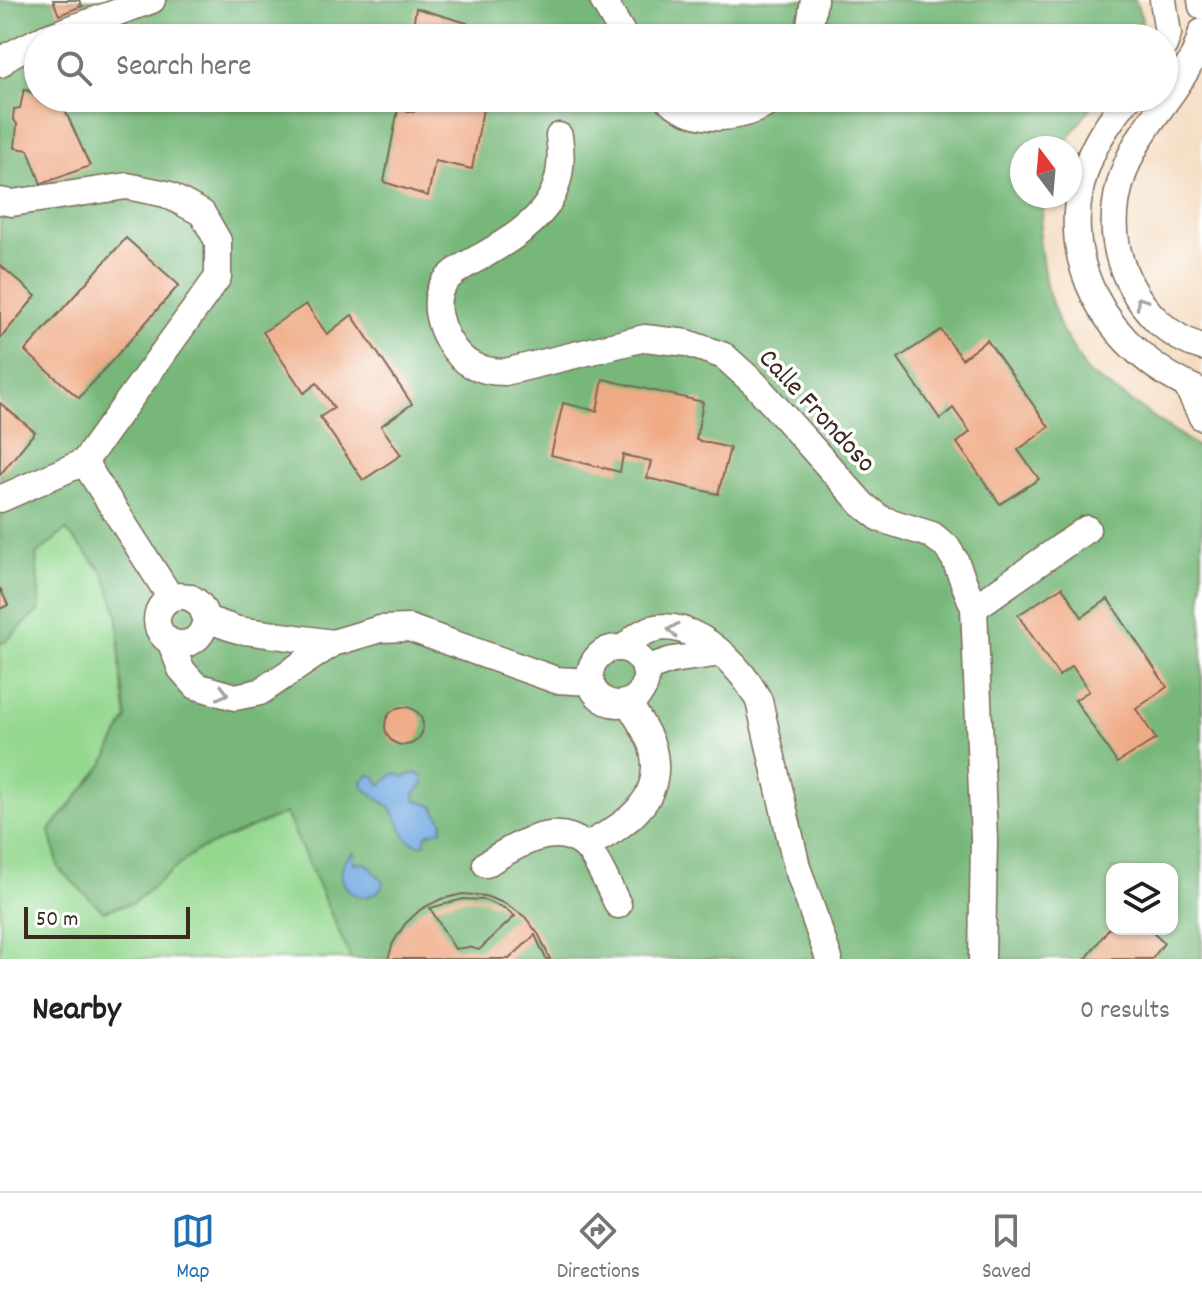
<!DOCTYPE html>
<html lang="en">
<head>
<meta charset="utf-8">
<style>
	body { margin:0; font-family:Dekko,sans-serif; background:#f2f2f2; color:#202124 }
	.controls { position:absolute; right:24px; bottom:24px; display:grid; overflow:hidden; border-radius:16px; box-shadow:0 2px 6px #0004 }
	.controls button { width:72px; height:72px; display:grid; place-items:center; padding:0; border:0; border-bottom:2px solid #e0e0e0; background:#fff; color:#202124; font:40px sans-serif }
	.compass { position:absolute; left:1010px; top:136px; width:72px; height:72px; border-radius:50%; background:#fff; box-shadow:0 2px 6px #0004; rotate:344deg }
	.scale { position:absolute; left:24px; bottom:20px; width:166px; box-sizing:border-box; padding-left:8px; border:4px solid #3b2a1e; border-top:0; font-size:22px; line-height:28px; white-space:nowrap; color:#3b2a1e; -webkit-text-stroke:6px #fff; paint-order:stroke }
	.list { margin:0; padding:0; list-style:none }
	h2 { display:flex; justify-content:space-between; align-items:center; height:104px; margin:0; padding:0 32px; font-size:34px }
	h2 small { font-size:26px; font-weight:400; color:#757577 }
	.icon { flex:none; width:44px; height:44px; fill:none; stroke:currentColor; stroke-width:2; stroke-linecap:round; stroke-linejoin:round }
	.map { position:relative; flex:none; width:1202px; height:959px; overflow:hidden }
	.search { position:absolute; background:#fff; box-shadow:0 2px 6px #0004; left:24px; right:24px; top:24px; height:88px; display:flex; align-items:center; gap:20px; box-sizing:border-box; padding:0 28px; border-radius:44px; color:#757577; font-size:30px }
	.sheet { height:232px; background:#fff }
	nav { display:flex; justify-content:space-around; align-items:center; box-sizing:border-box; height:112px; border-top:2px solid #e0e0e0; background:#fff; font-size:22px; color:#757577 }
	nav a { display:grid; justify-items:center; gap:4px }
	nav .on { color:#1f6fb2 }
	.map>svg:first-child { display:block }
	.green { fill:#94d890; stroke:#688157; stroke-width:2 }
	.forest { fill:#77b87a; stroke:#59714c; stroke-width:2; fill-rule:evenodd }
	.water { fill:#75ace3; stroke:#586b80; stroke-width:2 }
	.building { fill:#efab86; fill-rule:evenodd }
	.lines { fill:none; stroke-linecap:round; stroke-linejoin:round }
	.minor-casing { stroke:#7c6857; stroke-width:29 }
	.minor { stroke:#fff; stroke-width:26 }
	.oneway { stroke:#a79f9a }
	.labels { text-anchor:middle; stroke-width:7; stroke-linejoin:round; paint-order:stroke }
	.street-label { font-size:28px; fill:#3b2a1e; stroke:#fff }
</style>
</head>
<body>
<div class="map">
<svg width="1202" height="959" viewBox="0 0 1202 959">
	<rect width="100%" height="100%" fill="#fff"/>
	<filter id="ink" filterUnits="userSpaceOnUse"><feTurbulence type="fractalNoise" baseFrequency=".0125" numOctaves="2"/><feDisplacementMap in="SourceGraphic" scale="16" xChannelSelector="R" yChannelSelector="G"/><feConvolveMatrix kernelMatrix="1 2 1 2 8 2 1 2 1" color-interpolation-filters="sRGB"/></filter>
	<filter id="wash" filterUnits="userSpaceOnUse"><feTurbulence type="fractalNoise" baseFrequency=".006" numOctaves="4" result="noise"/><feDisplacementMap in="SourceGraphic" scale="32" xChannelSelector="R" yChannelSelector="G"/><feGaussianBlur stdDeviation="1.8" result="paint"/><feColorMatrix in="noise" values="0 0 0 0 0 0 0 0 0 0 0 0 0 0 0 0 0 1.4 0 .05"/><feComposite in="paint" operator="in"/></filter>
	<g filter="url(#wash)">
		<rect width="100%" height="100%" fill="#f4dcc0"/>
		<polygon class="green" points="66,529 100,558 118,615 121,676 127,718 103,765 50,830 59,869 103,911 133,903 196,851 286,813 351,959 0,959 0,644 40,609 36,555"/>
		<path class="forest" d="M0,0h1135l7,19 -2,19h-1102v60h1059l-35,50h-40v48h23l-6,44 7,46 15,43 26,43 115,78v509h-851l-65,-146 -90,38 -63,52 -30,8 -44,-42 -9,-39 53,-65 24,-47 -6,-42 -3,-61 -14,-42 -38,-43 -30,25 4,54 -35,33 -5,1zM1112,869h60v60h-60z"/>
		<g class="water">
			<path d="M395,773l9,4 11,-4 8,3 1,8 -9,9v7l18,6 10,16 -1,8c-8,3 -20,1 -17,14l-6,1 -12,-6 -15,-30 -29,-22 -1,-6 7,-6 6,1 6,9z"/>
			<path d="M354,852v11l14,1 16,19c-20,36 -64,-7 -30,-31z"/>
		</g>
		<g id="blocks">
			<g class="building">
				<polygon points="53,0 79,0 82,6 59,15"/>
				<polygon points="416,8 467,23 464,38 411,38"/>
				<polygon points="24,89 38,95 38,98 54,101 64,108 90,166 41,184 28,150 15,148 17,124 13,119 14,109 20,108"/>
				<polygon points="417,98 485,98 472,169 435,161 428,196 384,182 398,109 414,112"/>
				<polygon points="126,238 179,285 79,398 25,351"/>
				<polygon points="0,265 36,296 0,339"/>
				<polygon points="306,304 327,334 352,315 412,404 381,426 401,455 363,480 320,417 334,408 317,383 304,393 263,332"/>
				<polygon points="941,330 962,359 987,340 1049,427 1018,450 1039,479 1000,504 957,443 970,432 953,408 940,419 898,358"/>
				<polygon points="603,379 703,402 696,440 730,448 718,494 647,478 651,461 623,455 620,472 551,455 563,403 597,411"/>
				<polygon points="0,403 35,432 0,475"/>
				<polygon points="1062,587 1082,617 1108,599 1167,687 1136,709 1156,739 1117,763 1075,700 1089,691 1072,666 1059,676 1018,615"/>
				<polygon points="0,588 8,605 0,609"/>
				<circle cx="404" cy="726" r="19"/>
				<path d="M463,894l22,2 21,8 19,13 14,18 11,24h-4l-11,-24 -26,24h-121l5,-16 12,-19 16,-15 20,-10zM463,899l21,1 20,8 11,8 -36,34 -10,-3 -14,2 -25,-41z"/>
				<polygon points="1112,924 1112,929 1149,929 1164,943 1152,959 1086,959"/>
			</g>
		</g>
	</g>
	<g filter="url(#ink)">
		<use href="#blocks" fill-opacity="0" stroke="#7c6857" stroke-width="2"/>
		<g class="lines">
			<g class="minor-casing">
				<g id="minor">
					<polyline points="603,0 625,38"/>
					<polyline points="1163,0 1168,34 1164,45"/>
					<polyline points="1201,0 1202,6"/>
					<path d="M1202,32c-9,37 -34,64 -55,95 -32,48 -45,104 -17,157 15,29 40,54 72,63"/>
					<polyline points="45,38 152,0"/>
					<polyline points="808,38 814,0"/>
					<polyline points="0,64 10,55 38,41"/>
					<path d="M666,98c34,28 75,23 111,0"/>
					<path d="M1128,98c-14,17 -28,36 -37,57 -43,100 16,198 111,237"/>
					<path d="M559,136c10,64 -25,90 -75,119 -15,8 -30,15 -40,28 -17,24 3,67 26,81 11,6 23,8 35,8l140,-34 42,5 37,13 31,28 108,121 18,14 51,16 15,12 8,13 19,48 10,231 -2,120"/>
					<polyline points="0,201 12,203 127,186 166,194 202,213 218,241 218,277 84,462 0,499"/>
					<polyline points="1187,386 1202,417"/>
					<polyline points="84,462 171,598"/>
					<circle cx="181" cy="620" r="24"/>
					<polyline points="974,608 1087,529"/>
					<polyline points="206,619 238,630 333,643"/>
					<polyline points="171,643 181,669 196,686 235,697 260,692 333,643 380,629 409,628 556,680 591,682"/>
					<path d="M625,648c44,-54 112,9 134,53l38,166 32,92"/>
					<circle cx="618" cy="676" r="28"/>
					<polyline points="645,669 672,660 722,653"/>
					<path d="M586,846c39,-21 81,-46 66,-100 -5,-15 -16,-30 -24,-44"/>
					<path d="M486,864c27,-17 68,-44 98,-19 11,9 27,46 34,60"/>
				</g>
			</g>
			<use href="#minor" class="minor"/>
		</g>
		<defs><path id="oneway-chevron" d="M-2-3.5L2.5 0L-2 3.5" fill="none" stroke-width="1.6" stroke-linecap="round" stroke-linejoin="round" transform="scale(2)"/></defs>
		<g class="oneway">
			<use href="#oneway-chevron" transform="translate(1141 302) rotate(-125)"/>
			<use href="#oneway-chevron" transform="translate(673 630) rotate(-172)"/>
			<use href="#oneway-chevron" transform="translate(223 693) rotate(15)"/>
		</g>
	</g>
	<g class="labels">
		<g class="street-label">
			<text transform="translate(819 409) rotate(47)" y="10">Calle Frondoso</text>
		</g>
	</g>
</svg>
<div class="controls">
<button><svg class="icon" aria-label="layers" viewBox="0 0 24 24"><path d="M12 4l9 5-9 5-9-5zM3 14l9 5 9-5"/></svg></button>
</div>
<svg class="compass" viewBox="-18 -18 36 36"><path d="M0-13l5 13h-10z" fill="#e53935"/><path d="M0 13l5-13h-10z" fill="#757577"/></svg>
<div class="scale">50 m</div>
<div class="search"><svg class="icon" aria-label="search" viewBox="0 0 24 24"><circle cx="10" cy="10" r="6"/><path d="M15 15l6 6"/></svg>Search here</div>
</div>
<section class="sheet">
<h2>Nearby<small>0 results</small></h2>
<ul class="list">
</ul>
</section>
<nav>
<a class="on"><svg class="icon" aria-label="map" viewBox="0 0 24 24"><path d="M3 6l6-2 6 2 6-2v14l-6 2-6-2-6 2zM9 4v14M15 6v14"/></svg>Map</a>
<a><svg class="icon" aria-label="directions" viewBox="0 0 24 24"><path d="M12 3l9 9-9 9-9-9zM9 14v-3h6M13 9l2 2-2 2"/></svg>Directions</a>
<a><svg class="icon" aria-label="saved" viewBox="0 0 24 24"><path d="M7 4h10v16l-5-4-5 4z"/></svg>Saved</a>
</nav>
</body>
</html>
